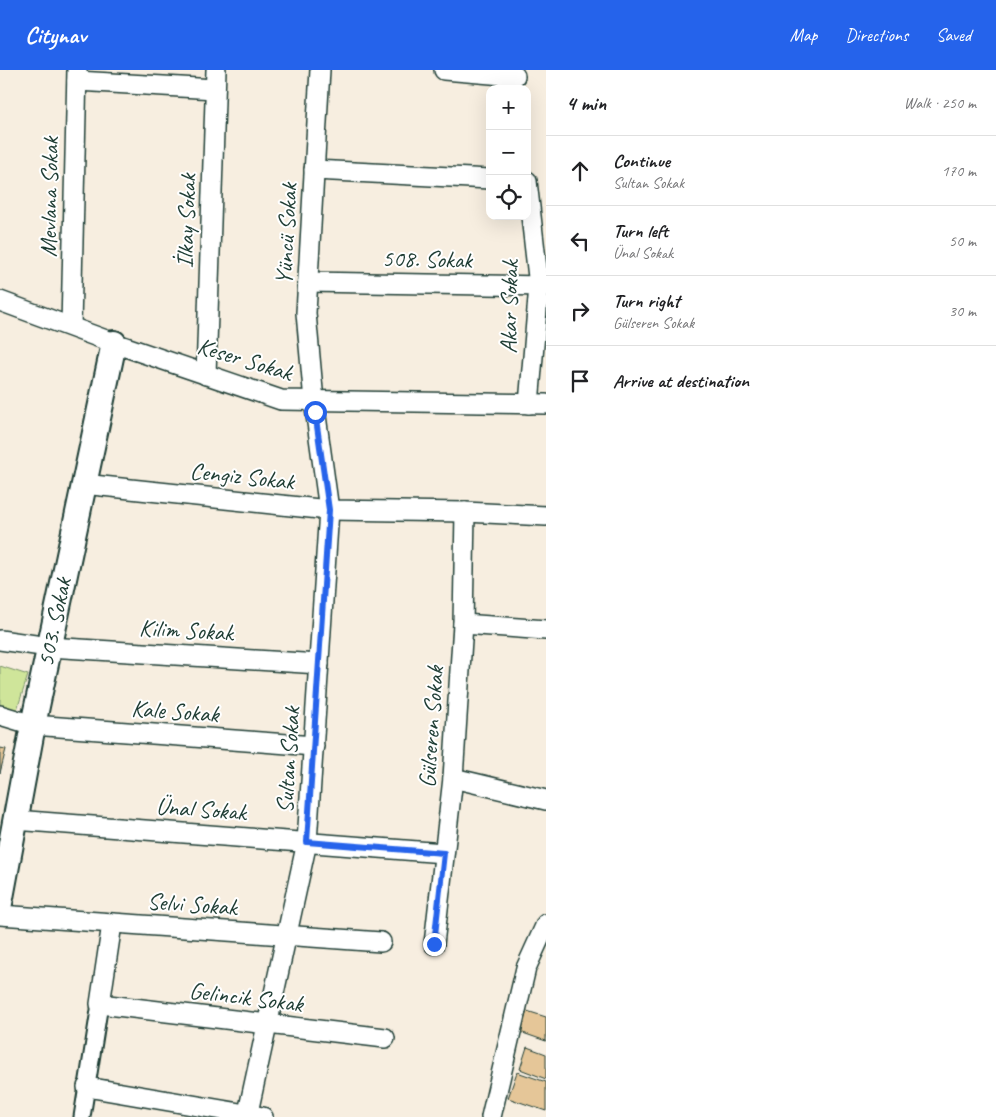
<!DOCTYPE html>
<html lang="en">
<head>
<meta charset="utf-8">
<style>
	body { margin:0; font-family:Caveat,sans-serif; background:#f6f6f6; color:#202124 }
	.controls { position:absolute; right:15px; top:15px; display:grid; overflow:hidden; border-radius:10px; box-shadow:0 5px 20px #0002 }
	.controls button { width:45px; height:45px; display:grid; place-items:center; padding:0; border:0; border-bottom:1px solid #e0e0e0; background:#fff; color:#202124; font:25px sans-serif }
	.stop { position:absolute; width:15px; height:15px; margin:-11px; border:4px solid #2563eb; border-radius:50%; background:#fff }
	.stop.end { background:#2563eb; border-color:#fff; box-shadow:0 1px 5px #0008 }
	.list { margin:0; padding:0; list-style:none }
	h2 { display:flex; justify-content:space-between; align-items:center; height:65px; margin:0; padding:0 20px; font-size:21px }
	h2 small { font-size:16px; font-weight:400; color:#757577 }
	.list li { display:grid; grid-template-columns:32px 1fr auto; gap:15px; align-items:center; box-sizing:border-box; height:70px; padding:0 20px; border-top:1px solid #e0e0e0 }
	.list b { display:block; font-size:19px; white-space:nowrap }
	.list p { margin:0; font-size:16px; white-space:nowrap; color:#757577 }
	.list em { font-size:16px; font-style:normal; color:#757577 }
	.icon { flex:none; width:28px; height:28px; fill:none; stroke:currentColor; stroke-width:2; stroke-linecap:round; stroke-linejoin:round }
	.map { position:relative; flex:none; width:546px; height:1047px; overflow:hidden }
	header { display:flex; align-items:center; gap:30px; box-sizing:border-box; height:70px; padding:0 25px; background:#2563eb; color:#fff }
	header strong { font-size:24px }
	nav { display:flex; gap:28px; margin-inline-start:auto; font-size:18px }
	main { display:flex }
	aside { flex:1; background:#fff }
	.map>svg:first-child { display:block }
	.green { fill:#cfe59a; stroke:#779167 }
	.building { fill:#e5c698; stroke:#1f3d34 }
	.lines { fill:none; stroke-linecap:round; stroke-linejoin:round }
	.pedestrian-casing { stroke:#1f3d34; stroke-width:19 }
	.minor-casing { stroke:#1f3d34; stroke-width:22 }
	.tertiary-casing { stroke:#1f3d34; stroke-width:28 }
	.pedestrian { stroke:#fff; stroke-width:15 }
	.minor { stroke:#fff; stroke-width:19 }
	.tertiary { stroke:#fff; stroke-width:24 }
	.route { stroke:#2563eb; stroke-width:6 }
	.labels { text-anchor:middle; stroke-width:4; stroke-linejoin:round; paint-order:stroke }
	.street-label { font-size:24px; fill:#1f3d34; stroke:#fff }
</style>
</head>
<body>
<header>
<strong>Citynav</strong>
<nav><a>Map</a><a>Directions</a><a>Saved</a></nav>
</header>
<main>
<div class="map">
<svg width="546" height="1047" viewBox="0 0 546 1047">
	<rect width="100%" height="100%" fill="#f7eee0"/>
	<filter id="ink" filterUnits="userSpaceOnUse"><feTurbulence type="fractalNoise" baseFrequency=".02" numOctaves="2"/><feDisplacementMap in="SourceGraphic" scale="10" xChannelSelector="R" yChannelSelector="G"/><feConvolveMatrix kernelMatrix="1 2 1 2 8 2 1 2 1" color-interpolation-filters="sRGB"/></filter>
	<g filter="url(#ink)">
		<polygon class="green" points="0,596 28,605 15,646 0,640"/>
		<g class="building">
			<polygon points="0,678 6,679 0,703"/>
			<polygon points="527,941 546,947 546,971 520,962"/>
			<polygon points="527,977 546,984 546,1009 520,999"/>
			<polygon points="517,1002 546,1012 546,1041 508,1028"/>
		</g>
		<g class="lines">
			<g class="pedestrian-casing">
				<polyline id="pedestrian" points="82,1047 100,934"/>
			</g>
			<g class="minor-casing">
				<g id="minor">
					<polyline points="444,0 515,6"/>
					<polyline points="77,11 215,19"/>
					<polyline points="314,100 490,109"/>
					<polyline points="527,111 539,216 529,334"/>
					<polyline points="308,212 546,216"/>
					<polyline points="0,231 114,273 281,330 546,334"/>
					<polyline points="71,256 77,0"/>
					<polyline points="206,305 216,0"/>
					<polyline points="83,414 329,440 465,442 546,446"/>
					<polyline points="463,554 546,560"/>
					<polyline points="0,570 49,577 319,594"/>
					<polyline points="0,645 33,655 314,676"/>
					<polyline points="453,708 546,730"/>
					<polyline points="15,750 444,783"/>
					<polyline points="0,845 381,872"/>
					<polyline points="112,854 100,934 385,968"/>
					<polyline points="434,874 453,708 463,554 465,442"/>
					<polyline points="87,1017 263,1047"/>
					<polyline points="247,1047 307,772 329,440 314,331 306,243 320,0"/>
					<polyline points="491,1047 526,898 546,854"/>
				</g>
			</g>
			<g class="tertiary-casing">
				<polyline id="tertiary" points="0,833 33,655 114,273"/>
			</g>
			<use href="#pedestrian" class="pedestrian"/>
			<use href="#minor" class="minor"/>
			<use href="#tertiary" class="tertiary"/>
		</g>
	</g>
	<g class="lines" filter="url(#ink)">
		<polyline class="route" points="315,342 329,440 307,772 444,783 434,874"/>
	</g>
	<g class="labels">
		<g class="street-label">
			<text transform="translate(49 127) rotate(-89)" y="8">Mevlana Sokak</text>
			<text transform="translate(186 151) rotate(-88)" y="8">İlkay Sokak</text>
			<text transform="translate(286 164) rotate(-87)" y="8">Yüncü Sokak</text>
			<text transform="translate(427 189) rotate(1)" y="8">508. Sokak</text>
			<text transform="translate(509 237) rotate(-89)" y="8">Akar Sokak</text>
			<text transform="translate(245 289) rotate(17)" y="8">Keser Sokak</text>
			<text transform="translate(242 406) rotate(6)" y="8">Cengiz Sokak</text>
			<text transform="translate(54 552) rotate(-78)" y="8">503. Sokak</text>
			<text transform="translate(186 560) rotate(3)" y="8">Kilim Sokak</text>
			<text transform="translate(175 641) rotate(4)" y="8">Kale Sokak</text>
			<text transform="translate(431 657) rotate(-86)" y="8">Gülseren Sokak</text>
			<text transform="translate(288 690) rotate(-86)" y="8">Sultan Sokak</text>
			<text transform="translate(201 739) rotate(4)" y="8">Ünal Sokak</text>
			<text transform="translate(192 834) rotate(4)" y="8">Selvi Sokak</text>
			<text transform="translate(246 927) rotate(7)" y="8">Gelincik Sokak</text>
		</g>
	</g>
</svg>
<div class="controls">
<button>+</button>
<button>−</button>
<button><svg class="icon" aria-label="locate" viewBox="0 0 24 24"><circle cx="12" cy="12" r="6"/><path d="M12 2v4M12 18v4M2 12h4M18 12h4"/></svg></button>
</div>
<div class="stop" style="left:315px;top:342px"></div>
<div class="stop end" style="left:434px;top:874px"></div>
</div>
<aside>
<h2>4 min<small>Walk · 250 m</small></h2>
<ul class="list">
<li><svg class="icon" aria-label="ahead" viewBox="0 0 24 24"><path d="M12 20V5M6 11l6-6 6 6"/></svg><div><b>Continue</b><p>Sultan Sokak</p></div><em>170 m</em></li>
<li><svg class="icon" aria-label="left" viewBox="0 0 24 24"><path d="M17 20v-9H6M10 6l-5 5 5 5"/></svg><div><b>Turn left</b><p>Ünal Sokak</p></div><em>50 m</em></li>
<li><svg class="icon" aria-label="right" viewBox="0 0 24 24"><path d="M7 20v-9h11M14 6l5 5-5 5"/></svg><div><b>Turn right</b><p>Gülseren Sokak</p></div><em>30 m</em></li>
<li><svg class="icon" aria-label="arrive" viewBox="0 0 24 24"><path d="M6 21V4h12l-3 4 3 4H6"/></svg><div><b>Arrive at destination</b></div></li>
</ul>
</aside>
</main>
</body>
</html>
